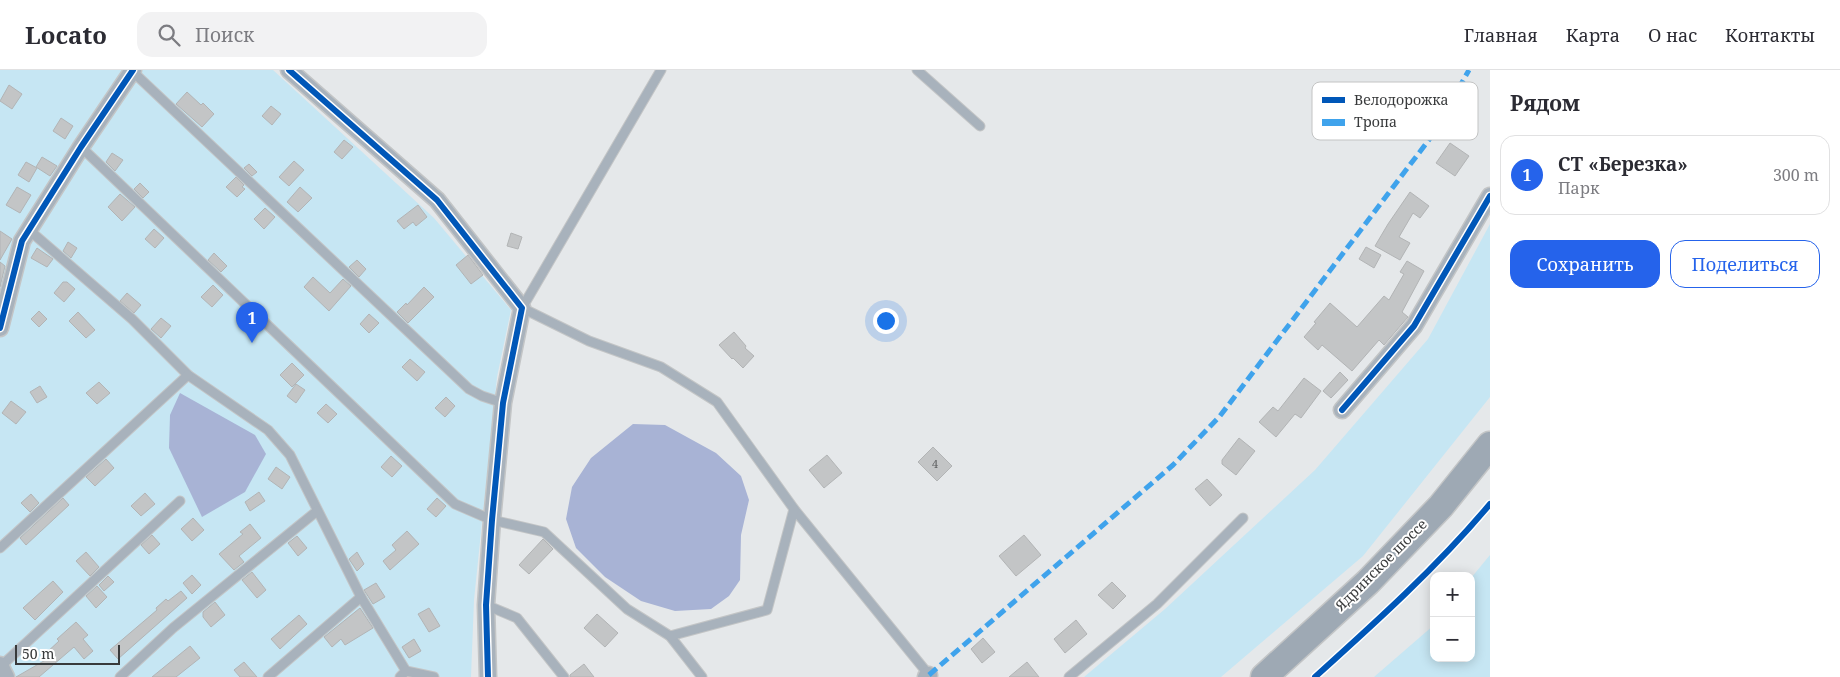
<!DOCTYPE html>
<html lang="ru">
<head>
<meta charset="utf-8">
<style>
	body { margin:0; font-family:"Noto Serif",serif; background:#f2f2f3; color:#2b2b33 }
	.controls { position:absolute; right:15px; bottom:15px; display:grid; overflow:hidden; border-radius:10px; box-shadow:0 2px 12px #0003 }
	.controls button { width:45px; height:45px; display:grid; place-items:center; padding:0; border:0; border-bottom:1px solid #e1e1e2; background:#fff; color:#2b2b33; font:25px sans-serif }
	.scale { position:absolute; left:15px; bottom:12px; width:105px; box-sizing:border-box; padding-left:5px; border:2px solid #383a3b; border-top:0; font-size:14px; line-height:18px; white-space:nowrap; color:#383a3b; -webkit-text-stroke:4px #fff; paint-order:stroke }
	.you { position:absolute; left:885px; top:250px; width:18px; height:18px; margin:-12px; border:4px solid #fff; border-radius:50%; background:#1a73e8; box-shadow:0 0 0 8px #1a73e833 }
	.badge { display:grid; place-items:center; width:32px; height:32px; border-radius:50%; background:#2563eb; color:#fff; font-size:16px; font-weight:700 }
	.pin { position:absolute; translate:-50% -41px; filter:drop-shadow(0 1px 2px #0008) }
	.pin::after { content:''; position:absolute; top:26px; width:18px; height:15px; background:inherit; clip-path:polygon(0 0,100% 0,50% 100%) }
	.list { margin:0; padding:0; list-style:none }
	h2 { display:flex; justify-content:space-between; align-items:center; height:65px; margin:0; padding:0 20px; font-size:21px }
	h2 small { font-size:16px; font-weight:400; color:#7c7c81 }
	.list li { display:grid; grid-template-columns:32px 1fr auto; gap:15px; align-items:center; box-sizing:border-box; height:80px; margin:0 10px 10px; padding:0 10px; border:1px solid #e1e1e2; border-radius:15px }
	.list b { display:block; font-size:19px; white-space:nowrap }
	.list p { margin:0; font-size:16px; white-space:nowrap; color:#7c7c81 }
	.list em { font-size:16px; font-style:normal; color:#7c7c81 }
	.actions { display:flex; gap:10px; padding:15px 20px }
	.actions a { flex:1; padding:11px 0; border:1px solid #2563eb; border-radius:15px; text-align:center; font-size:18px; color:#2563eb }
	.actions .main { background:#2563eb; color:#fff }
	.icon { flex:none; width:28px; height:28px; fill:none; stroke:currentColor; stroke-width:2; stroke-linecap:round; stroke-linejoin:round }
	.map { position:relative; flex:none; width:1490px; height:607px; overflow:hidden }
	header { display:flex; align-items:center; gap:30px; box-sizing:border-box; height:70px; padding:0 25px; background:#fff; border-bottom:1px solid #e1e1e2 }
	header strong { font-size:24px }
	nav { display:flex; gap:28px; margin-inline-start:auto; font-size:18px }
	.search { width:350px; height:45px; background:#f2f2f3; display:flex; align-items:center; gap:12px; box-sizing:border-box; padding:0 18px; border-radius:15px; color:#7c7c81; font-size:19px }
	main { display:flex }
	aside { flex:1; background:#fff }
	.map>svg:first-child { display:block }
	.green { fill:#c6e6f3 }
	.water { fill:#a8b3d5 }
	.building { fill:#c3c5c6; stroke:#b2b4b5 }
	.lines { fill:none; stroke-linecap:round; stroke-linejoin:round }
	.lane-casing { stroke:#c3c5c6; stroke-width:11 }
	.street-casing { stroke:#c3c5c6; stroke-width:19 }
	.primary-casing { stroke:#c3c5c6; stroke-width:29 }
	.lane { stroke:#a8b2bc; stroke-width:9 }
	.street { stroke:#a8b2bc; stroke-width:16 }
	.primary { stroke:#9ea9b4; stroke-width:26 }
	.quiet { stroke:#3fa3ec; stroke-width:5; stroke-dasharray:10 5; stroke-linecap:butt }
	.cycleway-casing { stroke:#fff; stroke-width:9 }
	.cycleway { stroke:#0057b8; stroke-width:6 }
	.labels { text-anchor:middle; stroke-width:4; stroke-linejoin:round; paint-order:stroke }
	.number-label { font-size:11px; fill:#5b5d5e }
	.street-label { font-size:14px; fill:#383a3b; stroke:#fff }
	.key { fill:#fff; stroke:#c3c4c4; stroke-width:1 }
	.key-label { font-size:14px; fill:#383a3b }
</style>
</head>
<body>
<header>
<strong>Locato</strong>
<div class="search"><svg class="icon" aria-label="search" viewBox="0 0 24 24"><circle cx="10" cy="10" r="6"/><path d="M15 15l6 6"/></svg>Поиск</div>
<nav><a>Главная</a><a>Карта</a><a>О нас</a><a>Контакты</a></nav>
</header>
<main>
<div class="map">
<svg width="1490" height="607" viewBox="0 0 1490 607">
	<rect width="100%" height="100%" fill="#e5e8ea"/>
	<g class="green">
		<polygon points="0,0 273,0 434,148 511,240 497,307 474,530 471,607 0,607"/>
		<polygon points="1490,154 1490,327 1363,486 1221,607 1084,607 1165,539 1315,400 1428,269"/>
		<polygon points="1490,485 1490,607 1374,607 1434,555 1434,588 1471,588 1471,508"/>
	</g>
	<g class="water">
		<polygon points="180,323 255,365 266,384 245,422 202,447 169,378 170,345"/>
		<polygon points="633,354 665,355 716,383 741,406 749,430 741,465 740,510 729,526 711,539 675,541 641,531 605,507 576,478 566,449 572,417 591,388"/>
	</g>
	<g class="building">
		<polygon points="9,15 22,24 12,39 0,31"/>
		<polygon points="187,22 201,35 203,33 214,44 202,57 176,34"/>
		<polygon points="271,36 281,44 272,55 262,46"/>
		<polygon points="61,48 73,56 65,69 53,61"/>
		<polygon points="344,70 353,77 342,89 334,82"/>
		<polygon points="1450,73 1469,86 1455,106 1436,93"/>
		<polygon points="112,83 123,90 115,101 106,92"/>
		<polygon points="42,87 57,96 50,106 36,97"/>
		<polygon points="294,91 304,100 289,116 279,107"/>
		<polygon points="26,92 37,98 29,112 18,105"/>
		<polygon points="249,94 257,102 252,106 244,98"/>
		<polygon points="236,107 244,115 242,117 245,119 237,127 226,117"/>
		<polygon points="140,113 149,122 143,128 134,119"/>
		<polygon points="17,117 31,125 20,143 6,135"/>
		<polygon points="300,117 312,128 298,142 287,132"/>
		<polygon points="1410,122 1429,136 1420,148 1413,143 1399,167 1410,173 1400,190 1375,176 1388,154"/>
		<polygon points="120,124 135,137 122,151 108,137"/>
		<polygon points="418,135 427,147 416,156 413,152 404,159 397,151"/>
		<polygon points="265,138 275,147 264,159 254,149"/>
		<polygon points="154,159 164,168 155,178 145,169"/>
		<polygon points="0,161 12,169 0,190"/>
		<polygon points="511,163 522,167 518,179 507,176"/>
		<polygon points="68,172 77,178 71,188 63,181"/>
		<polygon points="1366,177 1381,185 1374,198 1359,189"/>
		<polygon points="37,178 53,189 47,197 31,188"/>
		<polygon points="214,183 227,196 221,202 208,190"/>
		<polygon points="468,185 483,205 471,214 456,195"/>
		<polygon points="357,190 366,199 359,207 349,197"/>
		<polygon points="1407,191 1424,201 1402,242 1408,247 1384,275 1379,270 1352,301 1322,275 1318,280 1304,267 1316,253 1314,252 1330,233 1357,257 1384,226 1389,230 1404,204 1400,202"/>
		<polygon points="0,192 5,196 0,217"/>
		<polygon points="313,207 330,223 343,209 351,216 329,241 304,217"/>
		<polygon points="63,212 67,212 75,219 64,232 54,223"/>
		<polygon points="213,215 223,225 212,237 201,227"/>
		<polygon points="424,217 434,227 408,253 397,242 406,233 407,235"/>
		<polygon points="127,223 141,235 134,243 120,231"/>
		<polygon points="39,241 47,249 39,257 31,249"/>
		<polygon points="78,242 95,260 86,268 69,251"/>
		<polygon points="369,244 379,253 369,263 360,254"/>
		<polygon points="161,248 171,256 161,268 151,259"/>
		<polygon points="734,262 746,276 745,278 754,286 743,298 733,288 732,289 719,275"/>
		<polygon points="410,289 425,302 417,311 402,297"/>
		<polygon points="292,293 304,305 292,317 280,305"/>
		<polygon points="1340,302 1348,310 1331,328 1323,321"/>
		<polygon points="1304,308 1321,321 1301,348 1295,344 1276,367 1259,352 1273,337 1278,341"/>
		<polygon points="99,312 110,323 97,334 86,323"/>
		<polygon points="296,314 305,320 296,333 287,326"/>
		<polygon points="40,316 47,327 37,333 30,322"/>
		<polygon points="446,327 455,336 445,347 435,338"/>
		<polygon points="11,331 26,342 16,354 2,343"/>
		<polygon points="326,334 337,344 328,353 317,343"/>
		<polygon points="1239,368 1255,381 1236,405 1222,394 1222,390"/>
		<polygon points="933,377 952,396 937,411 918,392"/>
		<polygon points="827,385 842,403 824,418 809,400"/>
		<polygon points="391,386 402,396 392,407 381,397"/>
		<polygon points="106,389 114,398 95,416 86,407"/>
		<polygon points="276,397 290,407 282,419 268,409"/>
		<polygon points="1207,409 1222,425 1210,436 1195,419"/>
		<polygon points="259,422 265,431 250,441 245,432"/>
		<polygon points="145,423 155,434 141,446 131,436"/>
		<polygon points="31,424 39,433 30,442 21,433"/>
		<polygon points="63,428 69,435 26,475 20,468"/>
		<polygon points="437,428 446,436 436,447 427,439"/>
		<polygon points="193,448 204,460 192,471 181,459"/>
		<polygon points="250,454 261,468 239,486 244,492 234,500 219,484 243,464 240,462"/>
		<polygon points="407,461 419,474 390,500 383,491 396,480 392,475"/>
		<polygon points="152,465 160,474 149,484 141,475"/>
		<polygon points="1024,465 1041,485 1016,506 999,486"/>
		<polygon points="297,466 307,478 298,486 288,473"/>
		<polygon points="543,469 553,479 529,504 519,495"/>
		<polygon points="86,482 99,497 90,506 76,491"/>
		<polygon points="357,482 364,494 357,501 349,489"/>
		<polygon points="252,502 266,520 257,528 242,510"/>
		<polygon points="192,505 201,515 192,524 183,513"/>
		<polygon points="108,506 114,512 104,521 99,515"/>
		<polygon points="53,511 63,522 35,550 23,538"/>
		<polygon points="1112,512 1126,526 1113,539 1098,525"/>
		<polygon points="376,513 385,527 373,534 364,520"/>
		<polygon points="97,516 107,527 96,538 86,526"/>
		<polygon points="181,521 187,528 118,589 110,580 157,540 156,538 166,529 168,531"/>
		<polygon points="215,532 225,545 211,557 203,547 203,542"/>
		<polygon points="360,538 373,558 345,575 341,569 332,577 324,567"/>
		<polygon points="429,538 440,556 429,562 418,544"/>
		<polygon points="597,544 618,563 605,577 584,558"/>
		<polygon points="299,545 307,554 280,579 271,569"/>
		<polygon points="1076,550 1087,564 1065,583 1054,569"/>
		<polygon points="76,552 88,565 83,569 93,581 84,589 74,577 39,607 16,607 49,588 45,584 59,571 57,569"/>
		<polygon points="983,568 995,582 982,593 971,579"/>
		<polygon points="414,569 421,581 409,588 402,577"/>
		<polygon points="190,576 200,588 176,607 152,607"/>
		<polygon points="244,592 257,607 240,607 234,600"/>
		<polygon points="1027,592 1039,607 1009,607"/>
		<polygon points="584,594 594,607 570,607 570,605"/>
	</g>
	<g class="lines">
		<g class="lane-casing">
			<g id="lane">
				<polyline points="661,0 522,238 589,271 661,297 717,332 794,439 929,605"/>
				<polyline points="917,0 980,56"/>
				<polyline points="132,1 469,319 482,326 503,333"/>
				<polyline points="81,77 455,434 492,450 544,462 627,539 670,566 702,607"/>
				<polyline points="29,160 132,249 188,305 268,360 290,385 361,527 406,601 400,607"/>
				<polyline points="0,478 188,305"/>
				<polyline points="486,535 517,548 564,607"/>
				<polyline points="670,566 767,540 794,439"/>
				<polyline points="0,597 180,431"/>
				<polyline points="406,601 434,607"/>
				<polyline points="120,607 173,558 317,441"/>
				<polyline points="268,607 361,527"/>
				<polyline points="1069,607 1157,534 1243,448"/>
			</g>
		</g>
		<g class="street-casing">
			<g id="street">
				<polyline points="289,0 437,130 522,238 503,333 492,450 486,535 488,607"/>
				<polyline points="0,258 22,171 81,77 133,0"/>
				<polyline points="1342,340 1414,256 1490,126"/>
				<polyline points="0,595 6,607"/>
				<polyline points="926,607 929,605"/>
			</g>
		</g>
		<g class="primary-casing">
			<polyline id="primary" points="1264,607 1368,512 1441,436 1490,375"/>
		</g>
		<use href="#lane" class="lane"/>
		<use href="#street" class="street"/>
		<use href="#primary" class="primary"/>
		<polyline class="quiet" points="929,605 1173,395 1220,346 1431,67 1469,0"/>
		<g class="cycleway-casing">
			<g id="cycleway">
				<polyline points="289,0 437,130 522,238 503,333 492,450 486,535 488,607"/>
				<polyline points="0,258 22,171 81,77 133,0"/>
				<polyline points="1342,340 1414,256 1490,126"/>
				<path d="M1315,607c61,-55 122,-110 175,-173"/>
			</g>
		</g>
		<use href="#cycleway" class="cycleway"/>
	</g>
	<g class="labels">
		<g class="number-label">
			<text x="935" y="398">4</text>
		</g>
		<g class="street-label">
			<text transform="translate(1381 495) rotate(-45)" y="5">Ядринское шоссе</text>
		</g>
	</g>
	<rect x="1312" y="12" width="166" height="58" rx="8" class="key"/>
	<rect x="1322" y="27" width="23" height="6" fill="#0057b8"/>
	<rect x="1322" y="49" width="23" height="7" fill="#3fa3ec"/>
	<g class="key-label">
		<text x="1354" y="35">Велодорожка</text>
		<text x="1354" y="57">Тропа</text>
	</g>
</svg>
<div class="controls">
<button>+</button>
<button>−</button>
</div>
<div class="scale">50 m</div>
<div class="you"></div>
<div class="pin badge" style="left:252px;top:273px">1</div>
</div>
<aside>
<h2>Рядом<small></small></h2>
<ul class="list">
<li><span class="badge">1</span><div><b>СТ «Березка»</b><p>Парк</p></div><em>300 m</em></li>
</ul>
<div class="actions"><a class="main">Сохранить</a><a>Поделиться</a></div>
</aside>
</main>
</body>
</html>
